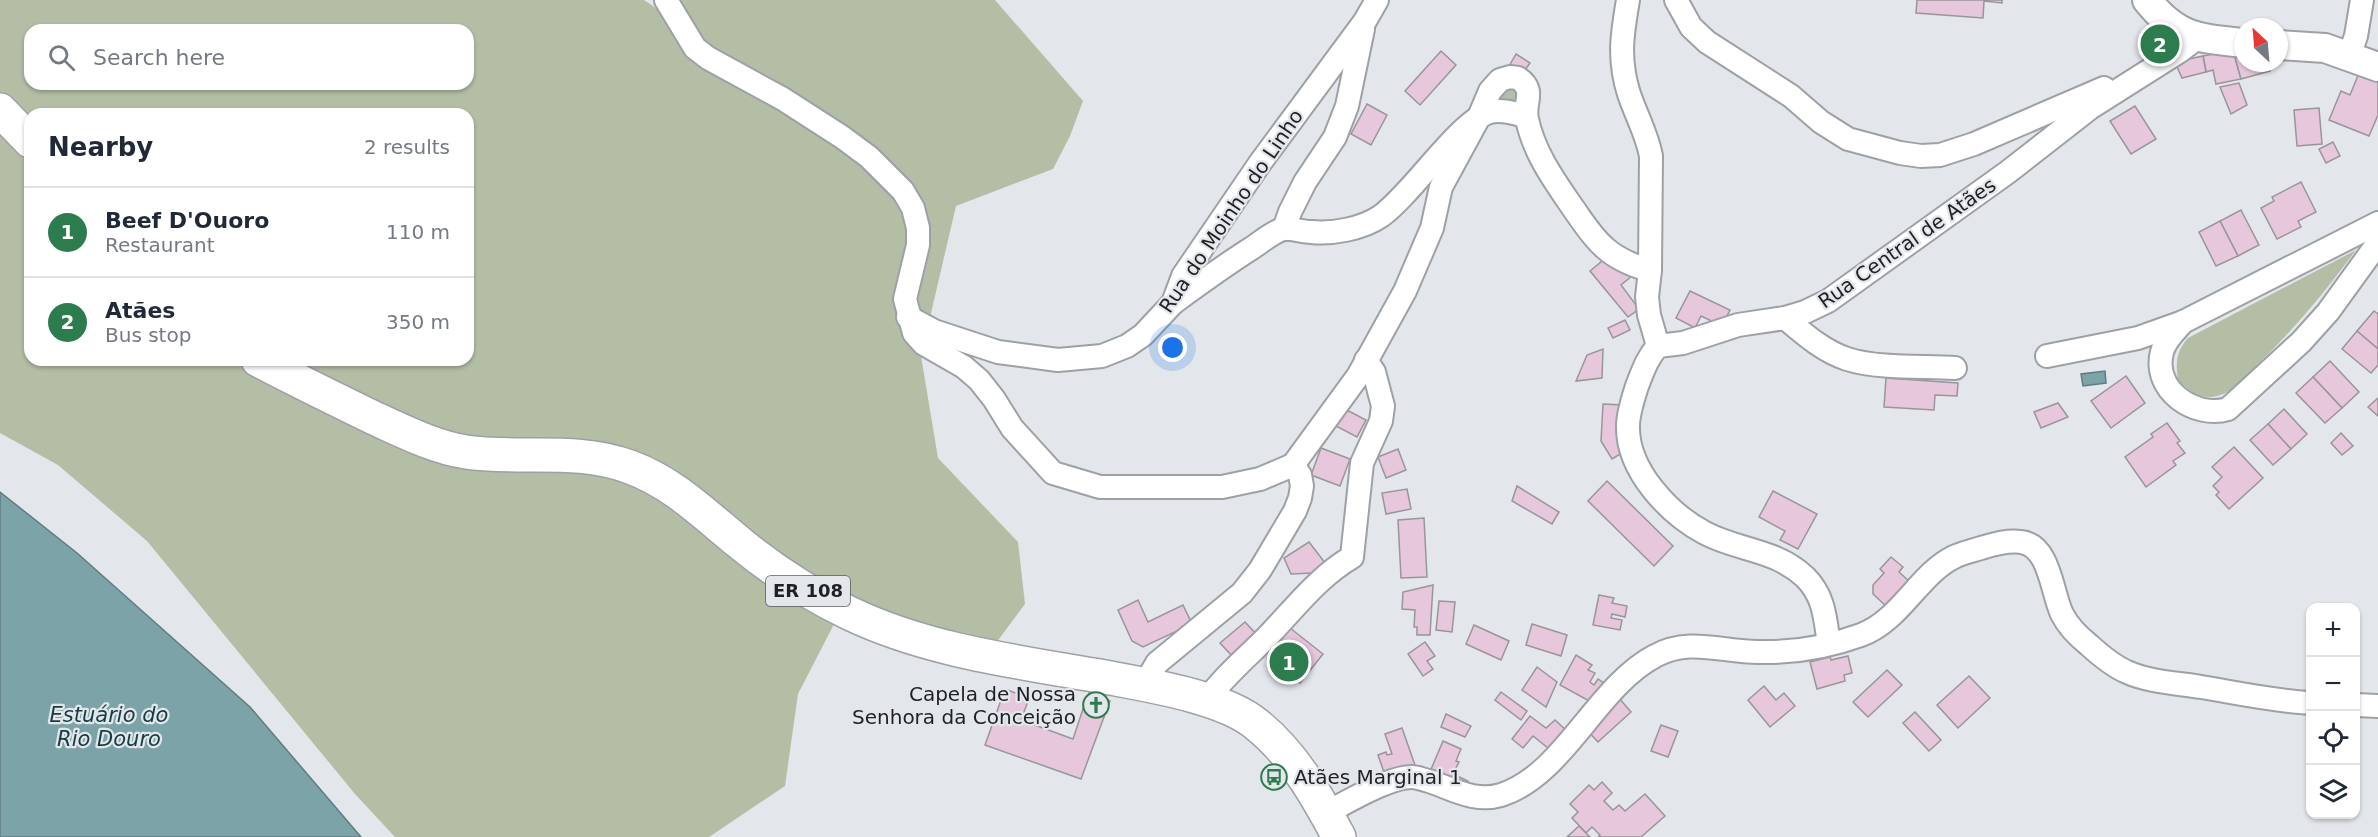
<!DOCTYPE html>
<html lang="en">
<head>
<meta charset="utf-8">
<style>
	body { margin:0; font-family:"DejaVu Sans",sans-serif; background:#f2f2f3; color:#1f2937 }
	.controls { position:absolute; right:18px; bottom:18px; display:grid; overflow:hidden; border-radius:12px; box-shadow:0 2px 4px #0004 }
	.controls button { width:54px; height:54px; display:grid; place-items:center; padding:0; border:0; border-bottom:2px solid #e0e1e3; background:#fff; color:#1f2937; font:30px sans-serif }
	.compass { position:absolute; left:2234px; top:18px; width:54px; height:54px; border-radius:50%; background:#fff; box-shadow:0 2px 4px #0004; rotate:334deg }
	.you { position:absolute; left:1173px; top:348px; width:21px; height:21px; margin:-15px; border:4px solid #fff; border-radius:50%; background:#1a73e8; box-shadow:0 0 0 9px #1a73e833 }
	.badge { display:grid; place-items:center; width:39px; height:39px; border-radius:50%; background:#2c7c4d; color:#fff; font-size:20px; font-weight:700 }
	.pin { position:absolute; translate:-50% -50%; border:3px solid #fff; box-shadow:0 2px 6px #0006 }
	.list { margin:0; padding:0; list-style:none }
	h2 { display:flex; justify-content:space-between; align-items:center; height:78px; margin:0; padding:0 24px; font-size:26px }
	h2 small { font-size:20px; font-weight:400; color:#747a83 }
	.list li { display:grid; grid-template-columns:39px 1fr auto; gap:18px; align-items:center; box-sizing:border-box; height:90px; padding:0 24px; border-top:2px solid #e0e1e3 }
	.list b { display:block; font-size:22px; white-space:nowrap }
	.list p { margin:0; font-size:20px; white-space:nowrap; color:#747a83 }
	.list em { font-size:20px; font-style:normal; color:#747a83 }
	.icon { flex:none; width:33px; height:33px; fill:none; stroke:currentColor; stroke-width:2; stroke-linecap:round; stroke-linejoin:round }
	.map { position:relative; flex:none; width:2378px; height:837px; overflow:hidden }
	.search { position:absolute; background:#fff; box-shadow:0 2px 4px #0004; left:24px; top:24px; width:450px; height:66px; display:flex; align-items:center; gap:15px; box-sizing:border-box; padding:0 21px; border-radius:18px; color:#747a83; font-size:22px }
	.panel { position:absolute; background:#fff; box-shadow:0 2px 4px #0004; left:24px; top:108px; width:450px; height:258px; border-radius:18px }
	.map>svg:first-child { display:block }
	.green { fill:#b3bea5; fill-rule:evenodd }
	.water { fill:#7ca3a8; stroke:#607c80; stroke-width:1.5 }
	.building { fill:#e6c7dc; stroke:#9a9598; stroke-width:1.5 }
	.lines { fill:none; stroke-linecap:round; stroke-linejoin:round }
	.minor-casing { stroke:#9da1a6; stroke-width:26 }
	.tertiary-casing { stroke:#9da1a6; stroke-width:32 }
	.primary-casing { stroke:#9da1a6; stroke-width:36 }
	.minor { stroke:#fff; stroke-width:22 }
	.tertiary { stroke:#fff; stroke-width:28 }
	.primary { stroke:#fff; stroke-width:33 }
	.labels { text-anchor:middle; stroke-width:4.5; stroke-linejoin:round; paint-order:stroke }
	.shield { fill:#e3e7ec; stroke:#595c5f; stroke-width:1.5 }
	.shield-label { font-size:18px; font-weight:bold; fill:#1e2022 }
	.street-label { font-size:20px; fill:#1e2022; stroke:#e3e7ec }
	.poi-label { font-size:20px; fill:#1e2022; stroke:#e3e7ec; text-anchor:end }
	.water-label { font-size:21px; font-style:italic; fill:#163d42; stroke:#e3e7ec }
</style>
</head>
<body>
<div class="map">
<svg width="2378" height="837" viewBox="0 0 2378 837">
	<rect width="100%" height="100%" fill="#e3e7ec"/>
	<g class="green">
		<path d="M0,0h644l12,8 26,-8h313l88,101 -13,35 -17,33 -97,37 -35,150 17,102 80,84 7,62 -29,39 -7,17 -140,-65 -51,99 -13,92 -76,51h-314l-40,-43 -208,-253 -89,-76 -58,-32zM30,30h438v54h-438zM30,114h438v246h-438z"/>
		<polygon points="1516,83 1522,103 1499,104 1497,91"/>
		<path d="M2356,250c-32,43 -64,82 -103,119 -10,9 -21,24 -36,27 -17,4 -29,-5 -39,-17 -3,-16 -1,-29 10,-41z"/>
	</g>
	<g class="water">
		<polygon points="2105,371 2106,383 2083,386 2081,374"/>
		<polygon points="0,492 77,553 250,707 361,837 0,837"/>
	</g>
	<g class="building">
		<polygon points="1917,0 2002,0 2002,3 1984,1 1983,18 1916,13"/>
		<polygon points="2233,50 2241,79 2216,84 2213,70 2206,72 2203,56"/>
		<polygon points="1441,51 1456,65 1420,105 1405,91"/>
		<polygon points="1516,54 1530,63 1521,76 1508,68"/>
		<polygon points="2234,54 2243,54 2243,63 2267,63 2270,71 2241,79"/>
		<polygon points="2203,56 2206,72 2182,78 2175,62"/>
		<polygon points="2361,68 2378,75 2378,115 2369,136 2329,120 2341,91 2350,95"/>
		<polygon points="2239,83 2247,105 2231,114 2220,87"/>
		<polygon points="1367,104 1387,115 1371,145 1351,134"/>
		<polygon points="2135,106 2156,139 2131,154 2110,121"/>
		<polygon points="2319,108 2322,144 2297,146 2294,110"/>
		<polygon points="2333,142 2340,156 2326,163 2319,149"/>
		<polygon points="2301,182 2316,212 2298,221 2301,227 2277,239 2261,208 2274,201 2272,197"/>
		<polygon points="2241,210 2259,245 2238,256 2220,221"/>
		<polygon points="2220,221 2238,256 2216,266 2199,232"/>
		<polygon points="1607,257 1637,272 1621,285 1639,309 1628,317 1590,271"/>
		<polygon points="1690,291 1730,310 1722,326 1701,316 1695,328 1676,318"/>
		<polygon points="2374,311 2378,314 2378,349 2357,331"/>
		<polygon points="1625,320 1630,330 1613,338 1608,328"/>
		<polygon points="2357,331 2378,349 2378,365 2371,373 2342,349"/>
		<polygon points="1603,349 1602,378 1576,381 1587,355"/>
		<polygon points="2330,361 2359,392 2342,408 2313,377"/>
		<polygon points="2126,376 2145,403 2111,428 2091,401"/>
		<polygon points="2313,377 2342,408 2325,423 2296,393"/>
		<polygon points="1886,378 1958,383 1957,396 1935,395 1934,410 1884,407"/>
		<polygon points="2378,398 2378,416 2368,407"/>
		<polygon points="2058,403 2068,417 2041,428 2034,412"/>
		<polygon points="1603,404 1623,405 1627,450 1612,459 1601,441"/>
		<polygon points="1343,408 1366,420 1357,437 1334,425"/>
		<polygon points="2284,409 2307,434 2291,449 2268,424"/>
		<polygon points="2167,423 2180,441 2177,443 2185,453 2173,461 2176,465 2146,487 2125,457 2153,437 2151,434"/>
		<polygon points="2268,424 2291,449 2273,465 2250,440"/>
		<polygon points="2341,433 2353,446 2342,455 2331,443"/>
		<polygon points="2234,447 2263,478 2229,509 2216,495 2219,492 2213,486 2222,477 2212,467"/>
		<polygon points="1321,448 1350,459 1340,486 1311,475"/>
		<polygon points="1398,449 1406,470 1386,478 1378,457"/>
		<polygon points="1607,481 1673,546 1654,566 1588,501"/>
		<polygon points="1517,486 1559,512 1552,524 1512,501"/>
		<polygon points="1407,489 1411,509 1386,514 1382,493"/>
		<polygon points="1773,491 1817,514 1798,549 1780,540 1785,531 1759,517"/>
		<polygon points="1424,518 1427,577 1401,578 1398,520"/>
		<polygon points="1309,542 1326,564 1313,573 1291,574 1284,558"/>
		<polygon points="1891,557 1903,567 1899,572 1910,582 1887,607 1873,594 1873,585 1884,573 1880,569"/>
		<polygon points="1433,585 1430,635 1417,635 1417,627 1414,627 1415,610 1402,609 1403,592"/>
		<polygon points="1599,595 1614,598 1612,603 1627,606 1625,617 1612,614 1611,618 1622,620 1620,630 1593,625"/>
		<polygon points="1138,600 1148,622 1183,605 1192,624 1143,647 1132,641 1118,610"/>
		<polygon points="1439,601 1455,602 1452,632 1436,630"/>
		<polygon points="1245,622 1259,637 1235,659 1220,643"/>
		<polygon points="1532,624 1567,635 1561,656 1526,645"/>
		<polygon points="1474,625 1509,641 1501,660 1466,644"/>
		<polygon points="1290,628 1323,654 1300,683 1267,658"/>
		<polygon points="1425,642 1435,656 1427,661 1433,669 1423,676 1408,654"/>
		<polygon points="1576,655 1592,665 1588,670 1595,673 1590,682 1594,685 1598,679 1604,683 1591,702 1560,685"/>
		<polygon points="1848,656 1852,673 1844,675 1845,681 1817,689 1810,662 1830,657 1831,660"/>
		<polygon points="1537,667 1557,682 1546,707 1522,690"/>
		<polygon points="1887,670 1902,685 1868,717 1853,702"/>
		<polygon points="1969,676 1990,698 1958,728 1937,705"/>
		<polygon points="1764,686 1776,700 1784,693 1795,706 1770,727 1748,700"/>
		<polygon points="1005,689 1026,697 1027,704 1021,720 1073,739 1083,709 1104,717 1081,779 985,745"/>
		<polygon points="1501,692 1527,711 1521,720 1495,700"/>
		<polygon points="1089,693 1110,701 1104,717 1083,709"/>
		<polygon points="1619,698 1631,712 1598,742 1585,728"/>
		<polygon points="1915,712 1941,740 1929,751 1903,723"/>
		<polygon points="1446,714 1471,726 1465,737 1441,727"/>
		<polygon points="1530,716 1546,728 1555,720 1567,731 1548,748 1533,736 1523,748 1512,739"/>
		<polygon points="1661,725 1678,731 1668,757 1651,751"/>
		<polygon points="1402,728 1416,768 1386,778 1378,755 1386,752 1387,755 1392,754 1385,734"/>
		<polygon points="1443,741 1461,749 1456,761 1459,762 1453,774 1468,781 1465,788 1429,774"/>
		<polygon points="1602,782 1612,793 1604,801 1613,810 1619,805 1625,811 1645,794 1665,816 1641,837 1598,837 1600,835 1592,827 1586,833 1572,818 1578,812 1570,804 1589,785 1594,790"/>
		<polygon points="1579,826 1590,837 1567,837"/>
	</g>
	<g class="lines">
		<g class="minor-casing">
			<g id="minor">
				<polyline points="666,0 695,48 708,58 783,99 842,137 869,157 903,191 913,208 918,228 918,245 905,299 914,333 924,344 964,367 979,380 994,399 1012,428 1053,473 1100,487 1222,487 1260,479 1293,465"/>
				<path d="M1628,0c-6,35 -10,59 1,94 7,21 18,40 22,62l-1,114 -3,27 2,18 9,31"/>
				<polyline points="1676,0 1691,27 1707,42 1791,96 1821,122 1848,139 1900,153 1921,156 1940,155 1974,144 2104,88"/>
				<polyline points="2349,56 2356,36 2362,0"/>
				<polyline points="1284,229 1290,212 1305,182 1335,137 1347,106 1363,29"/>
				<path d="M1173,303c26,-19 52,-38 79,-55 9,-6 21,-16 31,-19 8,-1 20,3 28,3 22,2 51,-3 70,-16 32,-23 78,-95 109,-104 10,-3 27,1 36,5"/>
				<polyline points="908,317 934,331 998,352 1058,360 1102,356 1127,346 1143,335 1173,303 1183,276 1200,251 1260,163 1365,21 1377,0"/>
				<path d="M1785,318c19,16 38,33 62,41 32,10 75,7 108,9"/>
				<path d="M2183,322c-8,9 -18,18 -21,30 -10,38 33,67 66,57l73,-67 27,-30 50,-69"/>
				<polyline points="2047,356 2138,338 2183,322 2378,223"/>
				<path d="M1293,465l65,-89 47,-85 27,-63 9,-41 38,-70 11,-26 10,-11 10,-3 8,1c19,13 5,24 9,41 7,34 27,61 46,89 10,14 19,29 32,40 11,10 30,19 45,22"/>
				<path d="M1829,644c-4,-25 -4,-47 -24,-67 -30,-28 -66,-26 -100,-44 -36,-19 -78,-63 -77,-107 0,-13 5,-27 9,-40 6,-15 10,-28 21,-40l25,-3 55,-18 47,-7 20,-6 23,-11 180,-129 82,-64 90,-57 17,-13"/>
				<polyline points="1145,684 1157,663 1242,593 1260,570 1295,511 1300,498 1302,486 1300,475 1293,465"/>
				<path d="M1206,701c18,-25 40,-43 61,-64 28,-29 51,-60 85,-80l10,-94 19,-42 2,-15 -9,-34 -8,-12"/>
				<polyline points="2356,705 2378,706"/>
				<path d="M1326,813c21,-11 63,-36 86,-36 5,0 12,3 17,4 24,8 46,22 72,14 63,-20 95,-108 154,-139 34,-19 67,-4 103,-4 34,1 70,-5 103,-17 39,-14 58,-61 93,-78 8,-4 18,-6 27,-9 13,-4 27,-8 40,-6 29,3 31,52 41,72 6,12 17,23 27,31 11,10 24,21 38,27 22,10 50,11 74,15 36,6 73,14 109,16"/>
			</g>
		</g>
		<g class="tertiary-casing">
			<g id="tertiary">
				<path d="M2147,0c30,38 51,38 96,43"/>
				<polyline points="2279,45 2325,48 2378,67"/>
			</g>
		</g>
		<g class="primary-casing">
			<g id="primary">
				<polyline points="0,110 30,141"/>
				<path d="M258,360c38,20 77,39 116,58 29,13 60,29 92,34 55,8 111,-5 164,15 44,16 75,48 111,77 33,27 69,50 108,69 79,38 170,49 256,64 42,8 119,20 151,47 37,29 61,72 83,113"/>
			</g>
		</g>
		<use href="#minor" class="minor"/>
		<use href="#tertiary" class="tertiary"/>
		<use href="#primary" class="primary"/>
	</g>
	<defs>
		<g id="church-ring" transform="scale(1.35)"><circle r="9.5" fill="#e3e7ec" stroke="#2c7c4d" stroke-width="1.5"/><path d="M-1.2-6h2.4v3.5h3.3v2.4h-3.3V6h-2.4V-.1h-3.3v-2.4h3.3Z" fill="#2c7c4d"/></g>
		<g id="bus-ring" transform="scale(1.35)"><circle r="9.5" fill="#e3e7ec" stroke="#2c7c4d" stroke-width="1.5"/><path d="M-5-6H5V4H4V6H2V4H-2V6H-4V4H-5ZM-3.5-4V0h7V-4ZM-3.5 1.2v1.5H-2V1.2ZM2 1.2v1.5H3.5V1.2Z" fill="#2c7c4d"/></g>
	</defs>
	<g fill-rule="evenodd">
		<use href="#church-ring" x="1096" y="705"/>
		<use href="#bus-ring" x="1274" y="777"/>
	</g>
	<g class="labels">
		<rect class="shield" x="766" y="576" width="84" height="30" rx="4.5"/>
		<g class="shield-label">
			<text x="808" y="597">ER 108</text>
		</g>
		<g class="street-label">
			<text transform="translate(1231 211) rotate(-56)" y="7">Rua do Moinho do Linho</text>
			<text transform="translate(1907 243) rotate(-35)" y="7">Rua Central de Atães</text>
		</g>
		<g class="poi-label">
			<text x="1076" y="701">Capela de Nossa<tspan x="1076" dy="23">Senhora da Conceição</tspan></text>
			<text x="1294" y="784" text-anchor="start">Atães Marginal 1</text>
		</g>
		<g class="water-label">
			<text x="109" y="722">Estuário do<tspan x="109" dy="24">Rio Douro</tspan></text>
		</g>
	</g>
</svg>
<div class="controls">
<button>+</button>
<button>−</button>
<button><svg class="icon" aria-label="locate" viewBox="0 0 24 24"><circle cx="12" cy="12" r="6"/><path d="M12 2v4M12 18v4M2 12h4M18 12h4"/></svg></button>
<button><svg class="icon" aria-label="layers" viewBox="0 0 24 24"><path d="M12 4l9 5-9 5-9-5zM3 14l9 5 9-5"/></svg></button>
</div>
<svg class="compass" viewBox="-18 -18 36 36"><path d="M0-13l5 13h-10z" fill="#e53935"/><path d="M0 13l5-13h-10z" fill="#747a83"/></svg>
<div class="you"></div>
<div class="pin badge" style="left:1289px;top:662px">1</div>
<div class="pin badge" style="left:2160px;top:44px">2</div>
<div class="search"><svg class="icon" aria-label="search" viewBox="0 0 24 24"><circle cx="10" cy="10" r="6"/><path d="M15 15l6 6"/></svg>Search here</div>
<section class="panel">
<h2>Nearby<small>2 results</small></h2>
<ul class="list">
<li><span class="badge">1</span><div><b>Beef D'Ouoro</b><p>Restaurant</p></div><em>110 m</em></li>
<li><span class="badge">2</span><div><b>Atães</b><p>Bus stop</p></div><em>350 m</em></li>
</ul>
</section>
</div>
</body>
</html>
